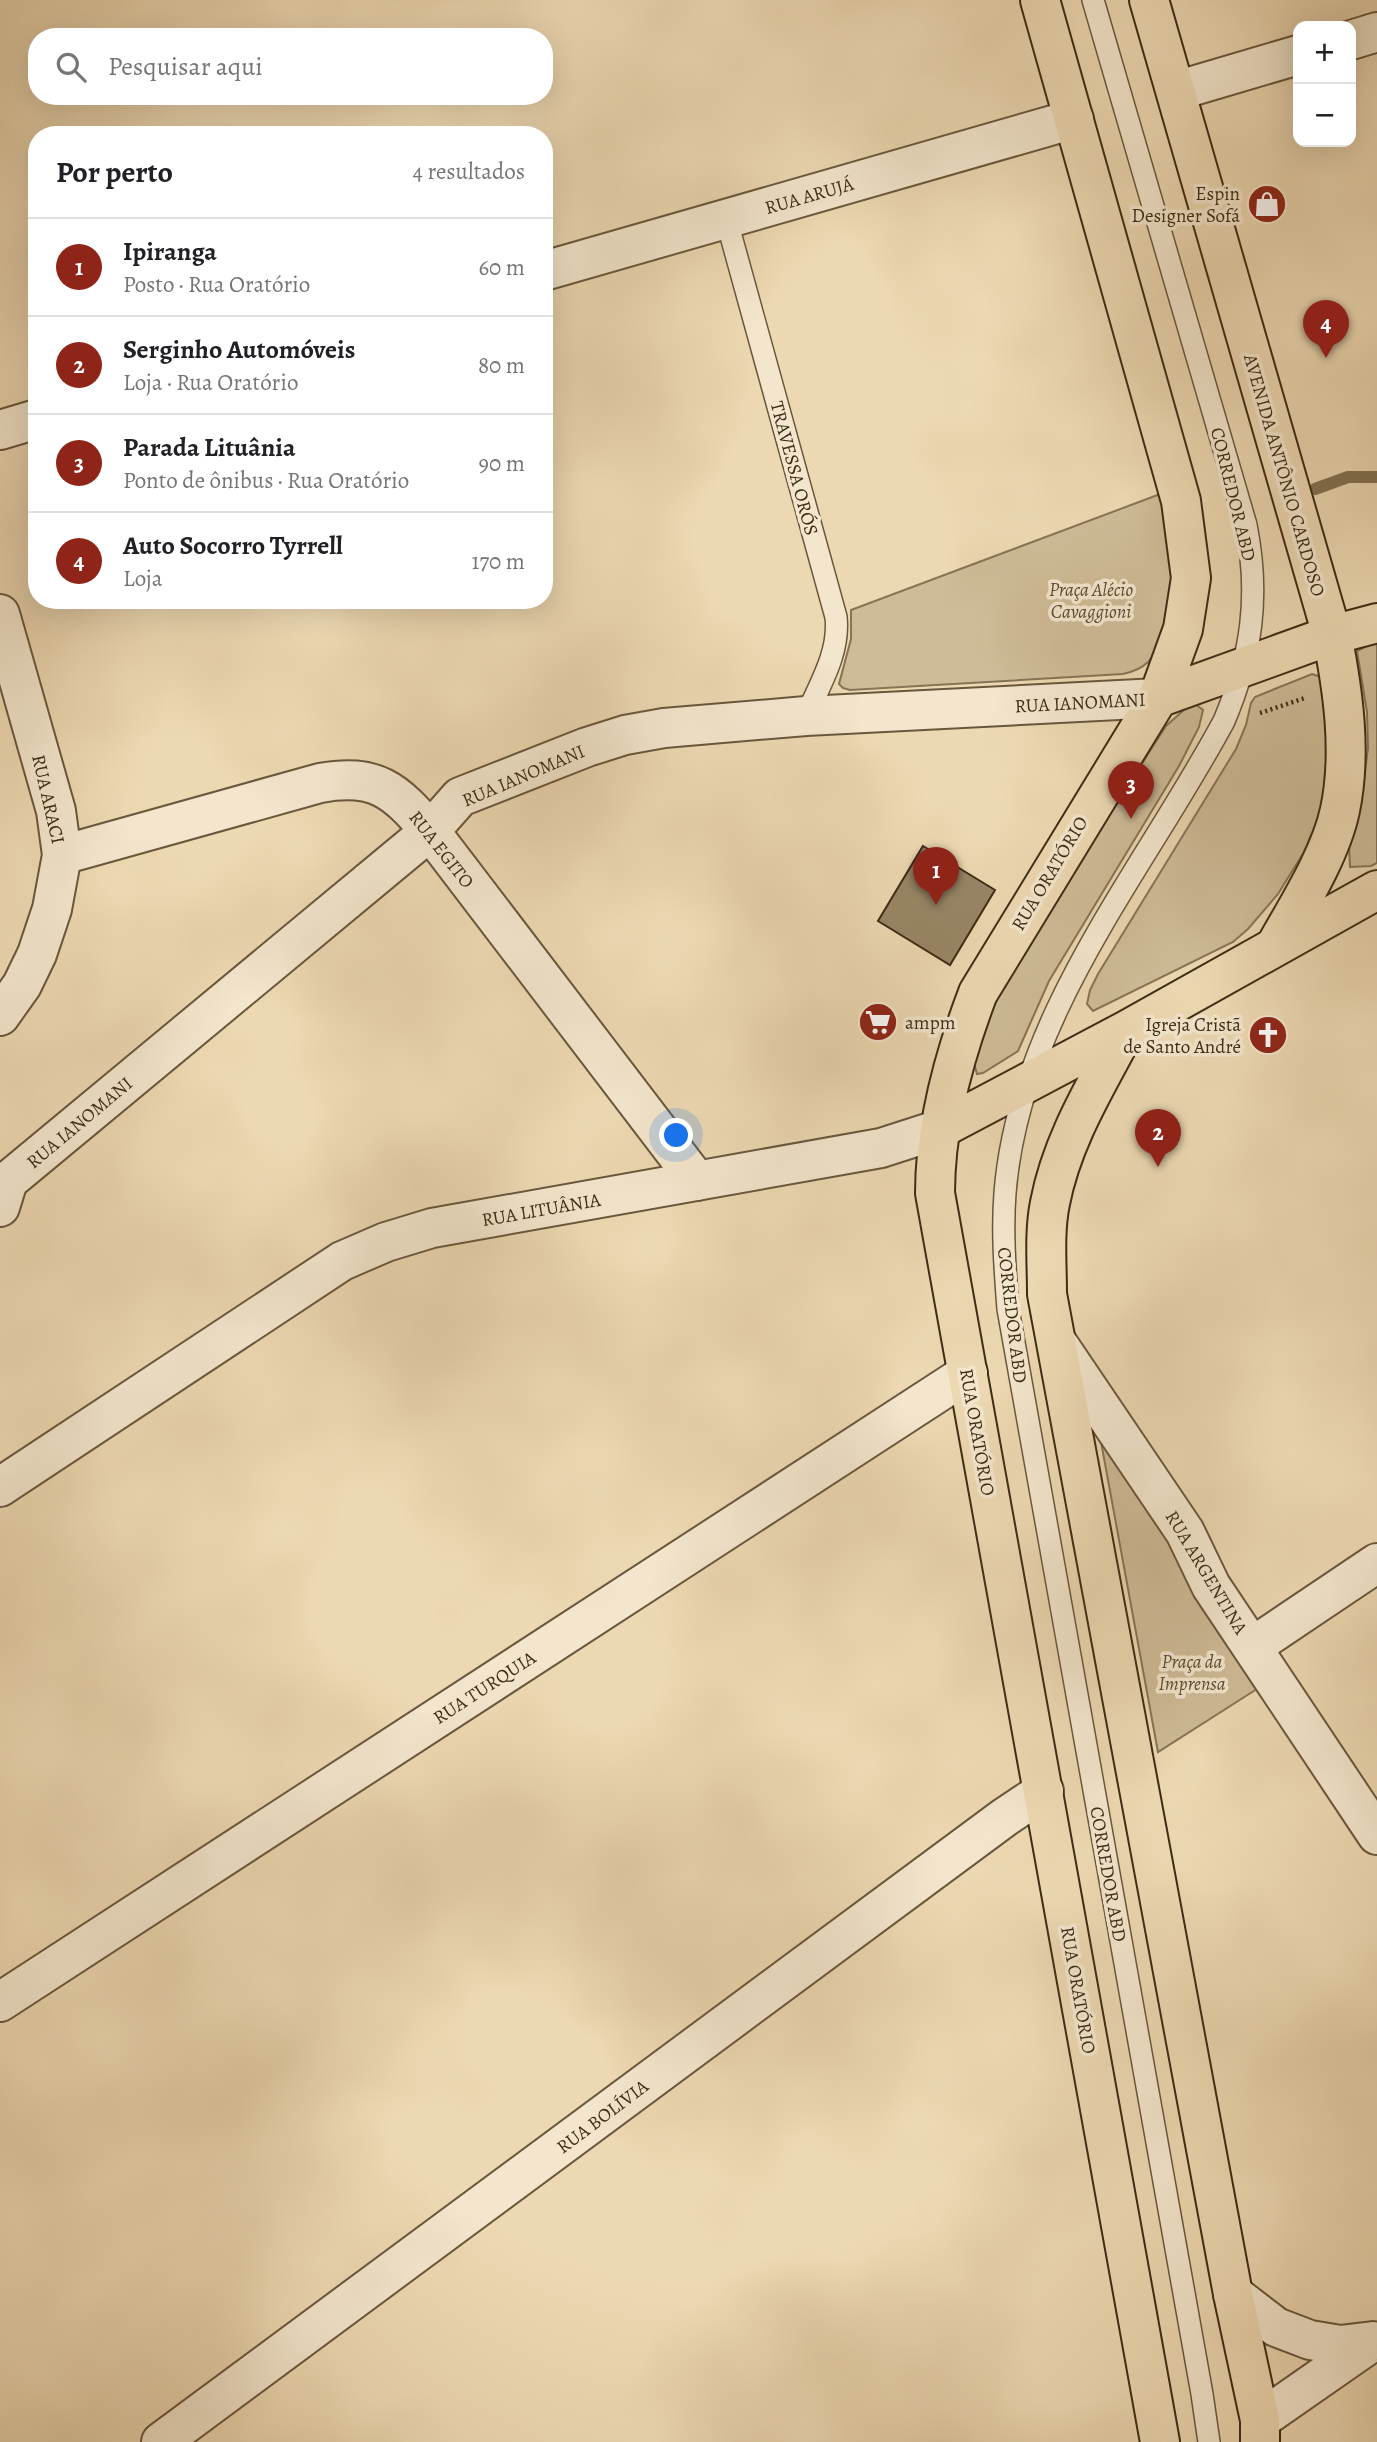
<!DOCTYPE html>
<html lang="pt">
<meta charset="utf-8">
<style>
body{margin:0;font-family:Alegreya,serif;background:#f2f2f2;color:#202124}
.controls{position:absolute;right:21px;top:21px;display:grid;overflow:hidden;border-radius:14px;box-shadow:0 7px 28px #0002}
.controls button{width:63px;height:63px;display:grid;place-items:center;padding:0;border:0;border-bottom:2px solid #e0e0e0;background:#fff;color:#202124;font:35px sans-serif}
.you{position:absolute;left:677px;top:1136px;width:24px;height:24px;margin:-18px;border:5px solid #fff;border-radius:50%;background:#1a73e8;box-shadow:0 0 0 10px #1a73e833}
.badge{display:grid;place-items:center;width:46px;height:46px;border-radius:50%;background:#8f2418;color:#fff;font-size:23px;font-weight:700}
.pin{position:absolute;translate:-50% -58px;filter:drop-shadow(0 2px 4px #0008)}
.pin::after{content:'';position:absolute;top:37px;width:24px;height:21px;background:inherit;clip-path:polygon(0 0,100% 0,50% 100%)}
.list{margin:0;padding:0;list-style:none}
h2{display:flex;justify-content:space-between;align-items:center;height:91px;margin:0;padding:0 28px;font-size:30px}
h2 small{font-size:23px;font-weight:400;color:#757577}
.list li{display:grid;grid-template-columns:46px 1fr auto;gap:21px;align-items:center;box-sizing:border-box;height:98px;padding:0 28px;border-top:2px solid #e0e0e0}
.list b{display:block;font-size:26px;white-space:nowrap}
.list p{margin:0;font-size:23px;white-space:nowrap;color:#757577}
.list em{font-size:23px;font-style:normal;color:#757577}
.icon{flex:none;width:38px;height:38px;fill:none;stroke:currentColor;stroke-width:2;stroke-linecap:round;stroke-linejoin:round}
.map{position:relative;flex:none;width:1377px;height:2442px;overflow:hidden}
.search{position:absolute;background:#fff;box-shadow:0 7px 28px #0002;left:28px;top:28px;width:525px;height:77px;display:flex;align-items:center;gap:18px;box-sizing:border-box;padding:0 24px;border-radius:28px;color:#757577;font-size:26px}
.panel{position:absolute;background:#fff;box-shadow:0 7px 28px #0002;left:28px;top:126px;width:525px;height:483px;border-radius:28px}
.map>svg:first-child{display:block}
.green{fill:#cebb97;stroke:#867456;stroke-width:2}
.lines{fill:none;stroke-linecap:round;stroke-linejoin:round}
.stream{stroke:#827052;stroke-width:12}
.building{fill:#988566;stroke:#3d2c14;stroke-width:2}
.service-casing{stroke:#69573c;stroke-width:24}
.minor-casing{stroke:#69573c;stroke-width:42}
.tertiary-casing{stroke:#69573c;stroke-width:42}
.primary-casing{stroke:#3d2c14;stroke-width:42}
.path{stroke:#3d2c14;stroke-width:4.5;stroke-dasharray:2 3.5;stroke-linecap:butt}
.service{stroke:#f3e6cd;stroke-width:21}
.minor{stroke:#f3e6cd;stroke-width:38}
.tertiary{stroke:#f3e6cd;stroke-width:38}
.primary{stroke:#ecd8b2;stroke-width:38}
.labels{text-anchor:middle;stroke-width:7;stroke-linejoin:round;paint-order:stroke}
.poi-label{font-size:19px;fill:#3d2c14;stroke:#f3e6cd;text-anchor:end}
.street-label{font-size:19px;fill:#3d2c14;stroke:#f3e6cd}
.park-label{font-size:19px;font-style:italic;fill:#5a492e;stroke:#f3e6cd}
</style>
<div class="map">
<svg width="1377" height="2442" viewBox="0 0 1377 2442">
<rect width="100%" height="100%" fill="#ecd8b2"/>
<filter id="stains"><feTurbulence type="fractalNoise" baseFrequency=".00286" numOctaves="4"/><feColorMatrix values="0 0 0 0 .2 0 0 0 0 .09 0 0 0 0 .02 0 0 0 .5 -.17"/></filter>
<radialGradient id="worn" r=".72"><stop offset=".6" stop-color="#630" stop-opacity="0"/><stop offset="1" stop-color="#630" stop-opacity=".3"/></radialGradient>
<path class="green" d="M1163,493C1166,520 1171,547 1173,574C1174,596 1163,646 1148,662C1141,669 1132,672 1123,674L850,690L843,688L839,684L851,639V610Z
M1377,641V863L1371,866L1350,867L1349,845L1363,787L1368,748L1367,712L1357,651Z
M1312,674L1321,677L1331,721L1324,805L1304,852L1278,894L1248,929L1233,942L1093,1011L1087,1004L1090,990L1098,974L1236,749L1246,725L1251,703L1255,697Z
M1195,704L1203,710L1199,727L1179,766L1049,981L1018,1051L983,1073L977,1074L974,1063L995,997L1017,958L1166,726L1185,709Z
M1099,1431L1260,1687L1158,1752Z"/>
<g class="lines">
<path class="stream" d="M1315,489L1348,477H1377"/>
</g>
<path class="building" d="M923,846L995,890L950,965L878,921Z"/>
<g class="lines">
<g class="service-casing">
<path id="service" d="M1093,0L1246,525C1260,595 1252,655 1224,721C1143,872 1019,1015 1005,1193C1002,1232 1005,1270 1008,1309L1202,2394L1209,2442
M726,218L836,617C840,652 820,684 806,716"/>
</g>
<g class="minor-casing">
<path id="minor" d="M1351,40L1377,32
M1176,91L1298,55
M544,271L1074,119
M0,430L37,419
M0,614L56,811L62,855L52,909L37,954L22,985L0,1016
M62,855L320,783C376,773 395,790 430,831L697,1181
M0,1207L8,1181L430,831L460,797L587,747L625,735L664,728L806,716L1158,698
M1058,1344L1185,1532L1211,1586L1377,1835
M1252,1647L1377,1563
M0,2002L968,1373
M161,2442L1005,1817L1044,1791"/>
</g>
<g class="tertiary-casing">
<path id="tertiary" d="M0,1487L342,1261L386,1242L432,1228L881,1148L940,1129
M1233,2294L1276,2327L1310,2340L1340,2345L1373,2341
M1260,2420L1372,2342"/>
</g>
<g class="primary-casing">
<path id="primary" d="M1040,0L1181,501L1191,578L1183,629L1158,698L978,993C954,1056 935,1125 935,1193L1160,2442
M1149,0L1332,635C1343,691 1352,753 1340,810C1331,854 1298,906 1276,945
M1158,698L1332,635L1377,623
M1125,1031C1096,1086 1062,1140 1050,1203C1044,1232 1047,1264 1047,1294L1233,2294L1260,2420V2442
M940,1129L1125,1031L1377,890"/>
</g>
<path class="path" d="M1260,713L1305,698"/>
<use href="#service" class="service"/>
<use href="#minor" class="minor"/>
<use href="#tertiary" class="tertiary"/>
<use href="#primary" class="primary"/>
</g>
<defs>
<g id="shop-disc" transform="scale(2.0125)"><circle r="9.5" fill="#8f2418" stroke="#f3e6cd"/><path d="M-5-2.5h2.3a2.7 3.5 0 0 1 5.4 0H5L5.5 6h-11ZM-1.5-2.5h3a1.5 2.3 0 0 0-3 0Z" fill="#fff"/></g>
<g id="supermarket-disc" transform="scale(2.0125)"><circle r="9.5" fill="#8f2418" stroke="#f3e6cd"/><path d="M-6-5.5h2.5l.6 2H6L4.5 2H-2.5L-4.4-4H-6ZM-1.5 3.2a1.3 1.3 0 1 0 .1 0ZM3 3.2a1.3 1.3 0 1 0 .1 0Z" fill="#fff"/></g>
<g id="church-disc" transform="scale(2.0125)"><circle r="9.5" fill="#8f2418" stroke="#f3e6cd"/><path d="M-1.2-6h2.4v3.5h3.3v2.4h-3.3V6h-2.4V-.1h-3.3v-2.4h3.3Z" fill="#fff"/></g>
</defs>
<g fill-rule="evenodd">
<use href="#shop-disc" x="1267" y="204"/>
<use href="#supermarket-disc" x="878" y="1022"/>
<use href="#church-disc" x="1268" y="1035"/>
</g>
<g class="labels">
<g class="poi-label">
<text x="1240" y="200">Espin<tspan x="1240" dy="22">Designer Sofá</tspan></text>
<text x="905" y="1029" text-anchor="start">ampm</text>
<text x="1241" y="1031">Igreja Cristã<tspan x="1241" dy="22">de Santo André</tspan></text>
</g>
<g class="street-label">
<text transform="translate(809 195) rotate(-16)" y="7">RUA ARUJÁ</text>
<text transform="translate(795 468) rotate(75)" y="7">TRAVESSA ORÓS</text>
<text transform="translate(1285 475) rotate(74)" y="7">AVENIDA ANTÔNIO CARDOSO</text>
<text transform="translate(1234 494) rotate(76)" y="7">CORREDOR ABD</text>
<text transform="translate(1080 702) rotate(-3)" y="7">RUA IANOMANI</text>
<text transform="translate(523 775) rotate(-23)" y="7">RUA IANOMANI</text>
<text transform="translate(49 799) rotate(77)" y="7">RUA ARACI</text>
<text transform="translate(442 849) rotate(52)" y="7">RUA EGITO</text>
<text transform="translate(1049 873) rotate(-59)" y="7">RUA ORATÓRIO</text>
<text transform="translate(79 1122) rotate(-40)" y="7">RUA IANOMANI</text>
<text transform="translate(541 1209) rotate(-10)" y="7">RUA LITUÂNIA</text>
<text transform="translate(1013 1315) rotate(83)" y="7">CORREDOR ABD</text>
<text transform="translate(978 1432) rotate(80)" y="7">RUA ORATÓRIO</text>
<text transform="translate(1207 1572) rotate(59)" y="7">RUA ARGENTINA</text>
<text transform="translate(484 1687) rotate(-33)" y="7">RUA TURQUIA</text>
<text transform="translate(1109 1874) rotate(80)" y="7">CORREDOR ABD</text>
<text transform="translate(1079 1990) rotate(80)" y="7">RUA ORATÓRIO</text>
<text transform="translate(602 2116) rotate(-37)" y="7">RUA BOLÍVIA</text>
</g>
<g class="park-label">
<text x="1091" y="596">Praça Alécio<tspan x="1091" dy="22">Cavaggioni</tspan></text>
<text x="1192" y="1668">Praça da<tspan x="1192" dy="22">Imprensa</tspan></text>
</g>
</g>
<rect width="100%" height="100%" filter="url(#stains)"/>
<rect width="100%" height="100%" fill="url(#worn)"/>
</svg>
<div class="controls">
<button>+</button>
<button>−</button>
</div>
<div class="you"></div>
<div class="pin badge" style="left:936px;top:905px">1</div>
<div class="pin badge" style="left:1158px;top:1167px">2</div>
<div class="pin badge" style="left:1131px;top:819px">3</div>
<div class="pin badge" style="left:1326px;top:358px">4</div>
<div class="search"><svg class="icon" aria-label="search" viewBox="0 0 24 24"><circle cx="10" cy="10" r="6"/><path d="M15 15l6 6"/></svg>Pesquisar aqui</div>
<section class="panel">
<h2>Por perto<small>4 resultados</small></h2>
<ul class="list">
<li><span class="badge">1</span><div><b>Ipiranga</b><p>Posto · Rua Oratório</p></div><em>60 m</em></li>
<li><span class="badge">2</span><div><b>Serginho Automóveis</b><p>Loja · Rua Oratório</p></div><em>80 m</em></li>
<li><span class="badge">3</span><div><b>Parada Lituânia</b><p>Ponto de ônibus · Rua Oratório</p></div><em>90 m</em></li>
<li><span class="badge">4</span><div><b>Auto Socorro Tyrrell</b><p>Loja</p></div><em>170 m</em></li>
</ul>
</section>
</div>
